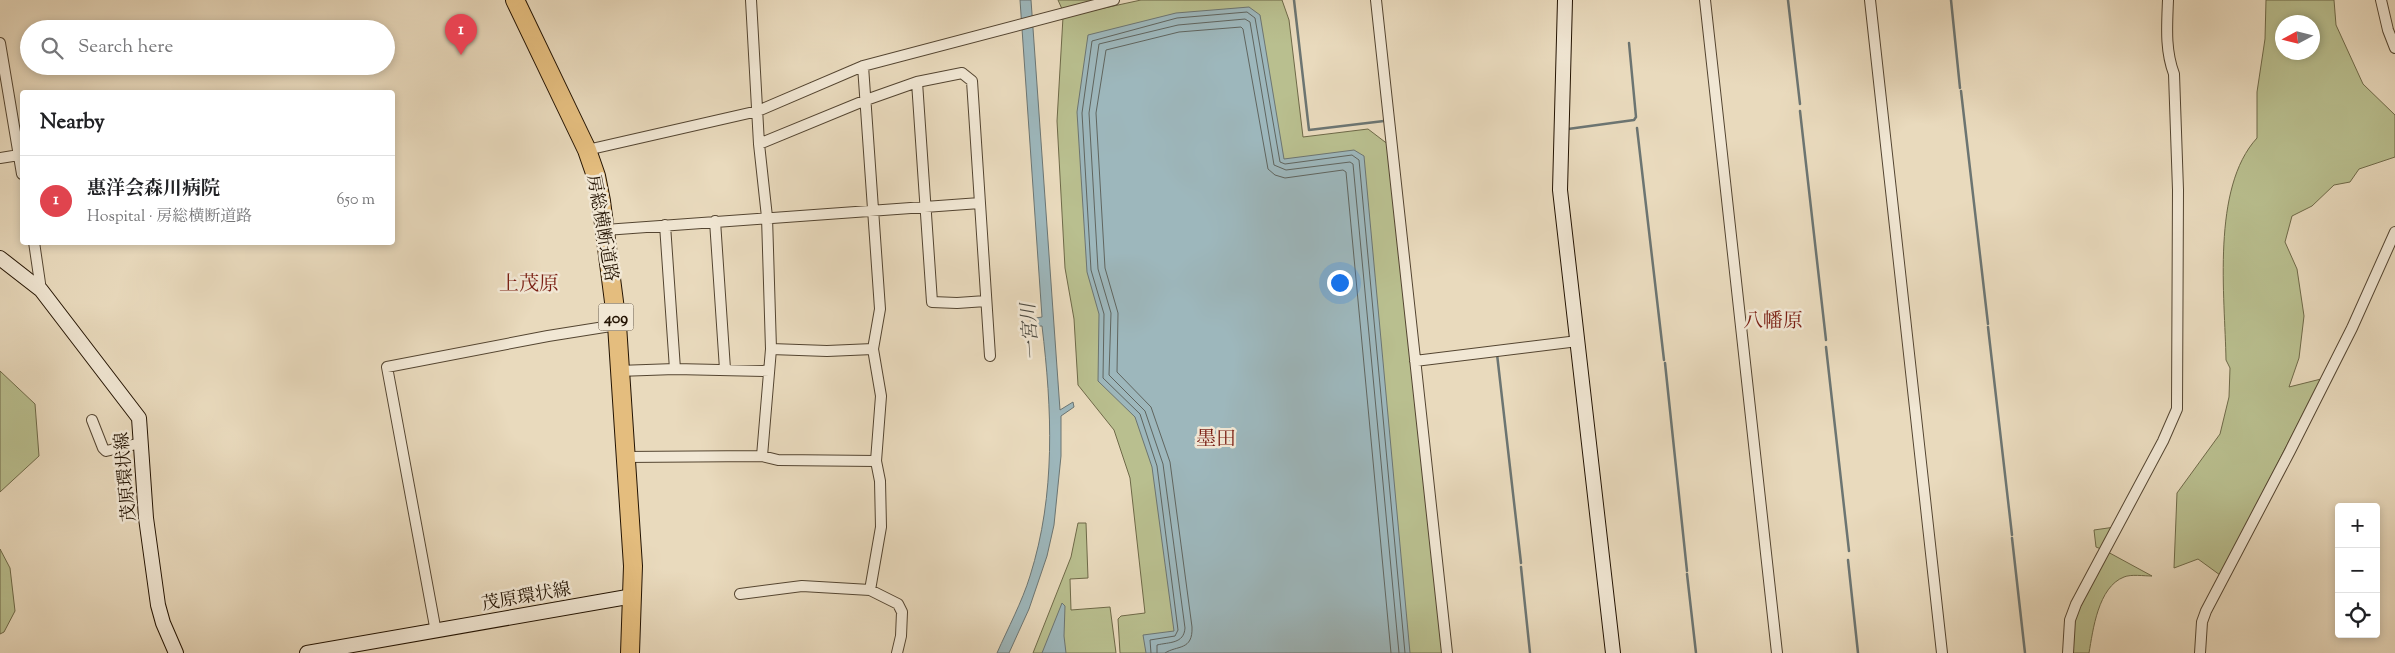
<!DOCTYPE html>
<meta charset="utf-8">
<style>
body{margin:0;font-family:"Sorts Mill Goudy","Noto Serif JP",serif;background:#f6f6f6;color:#202124}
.controls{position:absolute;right:15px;bottom:15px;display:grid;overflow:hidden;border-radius:5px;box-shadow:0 2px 8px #0003}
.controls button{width:45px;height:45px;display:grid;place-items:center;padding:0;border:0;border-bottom:1px solid #e0e0e0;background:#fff;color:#202124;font:25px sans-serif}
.compass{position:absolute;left:2275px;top:15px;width:45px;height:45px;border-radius:50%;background:#fff;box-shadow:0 2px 8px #0003;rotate:263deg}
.you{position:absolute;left:1339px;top:282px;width:18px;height:18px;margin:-12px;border:4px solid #fff;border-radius:50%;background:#1a73e8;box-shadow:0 0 0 8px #1a73e833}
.badge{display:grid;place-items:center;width:32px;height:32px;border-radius:50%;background:#7c3aed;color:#fff;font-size:16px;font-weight:700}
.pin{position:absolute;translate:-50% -41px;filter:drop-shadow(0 1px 2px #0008)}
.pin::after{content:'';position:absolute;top:26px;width:18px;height:15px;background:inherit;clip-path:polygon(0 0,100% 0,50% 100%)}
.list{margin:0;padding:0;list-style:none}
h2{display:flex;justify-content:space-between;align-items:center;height:65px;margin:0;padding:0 20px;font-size:21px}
h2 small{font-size:16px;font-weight:400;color:#757577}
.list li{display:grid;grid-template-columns:32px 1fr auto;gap:15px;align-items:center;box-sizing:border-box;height:90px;padding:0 20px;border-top:1px solid #e0e0e0}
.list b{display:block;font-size:19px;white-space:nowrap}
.list p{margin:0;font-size:16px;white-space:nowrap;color:#757577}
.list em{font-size:16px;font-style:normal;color:#757577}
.icon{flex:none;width:28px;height:28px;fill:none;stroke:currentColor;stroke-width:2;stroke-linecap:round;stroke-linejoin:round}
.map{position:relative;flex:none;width:2395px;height:653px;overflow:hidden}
.search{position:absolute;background:#fff;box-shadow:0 2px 8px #0003;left:20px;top:20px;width:375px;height:55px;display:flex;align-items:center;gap:12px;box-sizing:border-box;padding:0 18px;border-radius:28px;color:#757577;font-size:19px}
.panel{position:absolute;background:#fff;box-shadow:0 2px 8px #0003;left:20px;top:90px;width:375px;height:155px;border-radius:5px}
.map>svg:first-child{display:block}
.green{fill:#b9bf8f;stroke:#6e6948;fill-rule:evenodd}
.water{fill:#9db7bc;stroke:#6c7572}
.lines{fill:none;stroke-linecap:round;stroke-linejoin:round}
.shore{stroke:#60655f;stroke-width:1}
.stream{stroke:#6c7572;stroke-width:2.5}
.street-casing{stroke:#544531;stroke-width:12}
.secondary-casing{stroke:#231302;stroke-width:16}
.highway-casing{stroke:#231302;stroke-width:20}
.street{stroke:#f1e7d4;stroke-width:10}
.secondary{stroke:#f1e7d4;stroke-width:14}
.highway{stroke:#e4bd7e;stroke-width:18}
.labels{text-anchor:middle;stroke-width:5;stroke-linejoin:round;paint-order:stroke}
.shield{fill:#f1e7d4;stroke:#615341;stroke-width:1}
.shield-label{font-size:16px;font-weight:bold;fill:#231302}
.street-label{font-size:18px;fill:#231302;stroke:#f1e7d4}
.water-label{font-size:19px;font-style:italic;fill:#4e4c43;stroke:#f1e7d4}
.quarter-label{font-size:20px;fill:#7a1f14;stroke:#f1e7d4}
</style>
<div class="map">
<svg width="2395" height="653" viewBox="0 0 2395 653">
<rect width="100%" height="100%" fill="#e9dabd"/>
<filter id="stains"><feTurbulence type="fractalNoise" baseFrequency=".004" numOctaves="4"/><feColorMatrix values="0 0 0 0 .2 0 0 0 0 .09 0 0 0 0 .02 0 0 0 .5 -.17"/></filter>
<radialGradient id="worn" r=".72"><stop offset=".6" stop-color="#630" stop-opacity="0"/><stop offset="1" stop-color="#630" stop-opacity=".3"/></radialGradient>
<path class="green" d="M1058,0H1099L1062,9Z
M1141,0H1282L1289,20L1303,137L1368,129L1389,145L1444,653H1120L1118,619L1121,616L1145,613L1130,478L1114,430L1078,385L1074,319L1065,268L1057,121L1063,17Z
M2266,0H2334L2336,25L2363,84L2395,115V157L2359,169L2350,182L2334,185L2312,206L2292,216L2285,242L2297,269L2304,316L2299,358L2289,387L2321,379L2220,575L2198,559L2174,568L2177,493L2220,434L2229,397L2230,368L2226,360C2225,297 2211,188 2257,138V92L2265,39ZM2282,22H2312V52H2282Z
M0,371L35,404L39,456L0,492Z
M1078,523H1086L1088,578L1070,579L1071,610L1110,607L1116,653H1033L1071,557Z
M2115,527L2101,549L2096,547L2094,530Z
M0,549L10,568L15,611L4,632L0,634Z
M2106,551L2152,576C2144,576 2131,574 2124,577C2098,587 2093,630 2089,653H2071L2074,620Z"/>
<path class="water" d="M1020,0H1031L1060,410L1073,402L1074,407L1061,416V456L1054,525L1047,556L1029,609L1009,653H997C1008,628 1022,602 1030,576C1056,494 1052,409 1042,326H1031L1030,319L1042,317Z
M1249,7L1260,15L1284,159L1354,150L1364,156L1410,653H1146L1143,635L1174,631L1152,467L1135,417L1098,381L1099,314L1087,272L1077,112L1088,35L1176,13Z
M1062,603L1065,606L1064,636L1066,653H1042Z"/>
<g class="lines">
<path class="shore" d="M1151,653L1150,640L1175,636L1178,630L1157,466L1140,414L1103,378L1104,314L1091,270L1082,113L1092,41L1177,18L1247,12L1255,18L1280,162L1285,164L1352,155L1359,160L1405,653
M1157,653V645C1169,642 1184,644 1185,628L1163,464L1145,411L1109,375L1111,313L1098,269L1089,113L1099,44L1178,25L1245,19L1250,22L1274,165L1286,170L1350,162L1353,164L1399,653
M1165,653C1177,645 1193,651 1192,627L1170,462L1151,407L1117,372L1118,313L1105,268L1096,113L1106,50L1179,32L1241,27L1243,29L1268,169L1275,175L1285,178L1343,170L1346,172L1391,653"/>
<path class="stream" d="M1294,0L1309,130L1384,121V120
M1788,0L1800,104
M1951,0L1960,88
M1961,91L1988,324
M1800,111L1826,340
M1637,128L1664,360
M1568,129L1634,120L1636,117L1629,43
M1988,327L2012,535
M1826,347L1849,551
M1497,354L1521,563
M1665,363L1687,571
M2012,538L2025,653
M1848,560L1858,653
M1521,567L1530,653
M1687,574L1696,653"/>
<g class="street-casing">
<path id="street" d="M751,0L759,144L767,217L771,349L762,456
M1376,0L1447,653
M1705,0L1777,653
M1870,0L1942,653
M2381,0L2388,30L2395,48
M0,43L22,174
M863,66L880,309L873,349L881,396L876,461L880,481L881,527L870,590
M917,82L932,302L957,303L986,301
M759,144L866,100L917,82L962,73L972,81L990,356
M587,150L758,111L863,66L1114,0
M0,158L19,155
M715,221L725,369
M665,225L675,369
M605,230L980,203
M34,242L41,290
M771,349L827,351L873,349
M1415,361L1578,341
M618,371L675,369L769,371
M92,420L103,448L106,451L141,443
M624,457L762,456L778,460L876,461
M740,594L802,586L870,590L898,604L902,612L901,636L897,653
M436,632L387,367L548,336L617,325
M2068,653L2070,620L2076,604L2163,441L2177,409L2178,190L2174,74C2165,50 2167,26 2168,0
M2200,653L2202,622L2206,611L2290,451L2352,328L2395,232"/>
</g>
<g class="secondary-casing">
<path id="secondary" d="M1565,0L1560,190L1613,653
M0,258L41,290L139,418L146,518L158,605L163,623L176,653
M307,653L633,596"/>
</g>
<g class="highway-casing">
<path id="highway" d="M515,0L587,150L596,176L601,201L617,325L633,566L630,653"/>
</g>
<use href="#street" class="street"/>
<use href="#secondary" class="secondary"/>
<use href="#highway" class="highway"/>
</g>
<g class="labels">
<rect class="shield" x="598.5" y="303.5" width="35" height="27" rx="4"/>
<g class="shield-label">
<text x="616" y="323">409</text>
</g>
<g class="street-label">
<text transform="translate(603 228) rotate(80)" y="6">房総横断道路</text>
<text transform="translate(125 477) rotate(-95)" y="6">茂原環状線</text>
<text transform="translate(526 596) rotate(-10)" y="6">茂原環状線</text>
</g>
<g class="water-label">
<text transform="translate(1029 332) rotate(-94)" y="7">一宮川</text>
</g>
<g class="quarter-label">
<text x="529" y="290">上茂原</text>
<text x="1773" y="327">八幡原</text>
<text x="1216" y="445">墨田</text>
</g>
</g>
<rect width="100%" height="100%" filter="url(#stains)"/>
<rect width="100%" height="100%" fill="url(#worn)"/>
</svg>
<div class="controls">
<button>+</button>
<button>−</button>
<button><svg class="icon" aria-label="locate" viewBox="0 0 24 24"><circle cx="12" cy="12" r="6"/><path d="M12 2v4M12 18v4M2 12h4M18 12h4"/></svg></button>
</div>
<svg class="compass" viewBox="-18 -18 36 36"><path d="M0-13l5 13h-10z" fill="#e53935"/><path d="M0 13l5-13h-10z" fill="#757577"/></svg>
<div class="you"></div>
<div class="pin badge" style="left:461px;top:55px;background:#e0444e">1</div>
<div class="search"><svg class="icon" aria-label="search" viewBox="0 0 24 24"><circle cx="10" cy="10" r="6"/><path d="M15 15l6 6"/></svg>Search here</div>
<section class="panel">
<h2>Nearby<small></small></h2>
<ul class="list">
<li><span class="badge" style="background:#e0444e">1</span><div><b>惠洋会森川病院</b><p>Hospital · 房総横断道路</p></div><em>650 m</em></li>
</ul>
</section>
</div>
